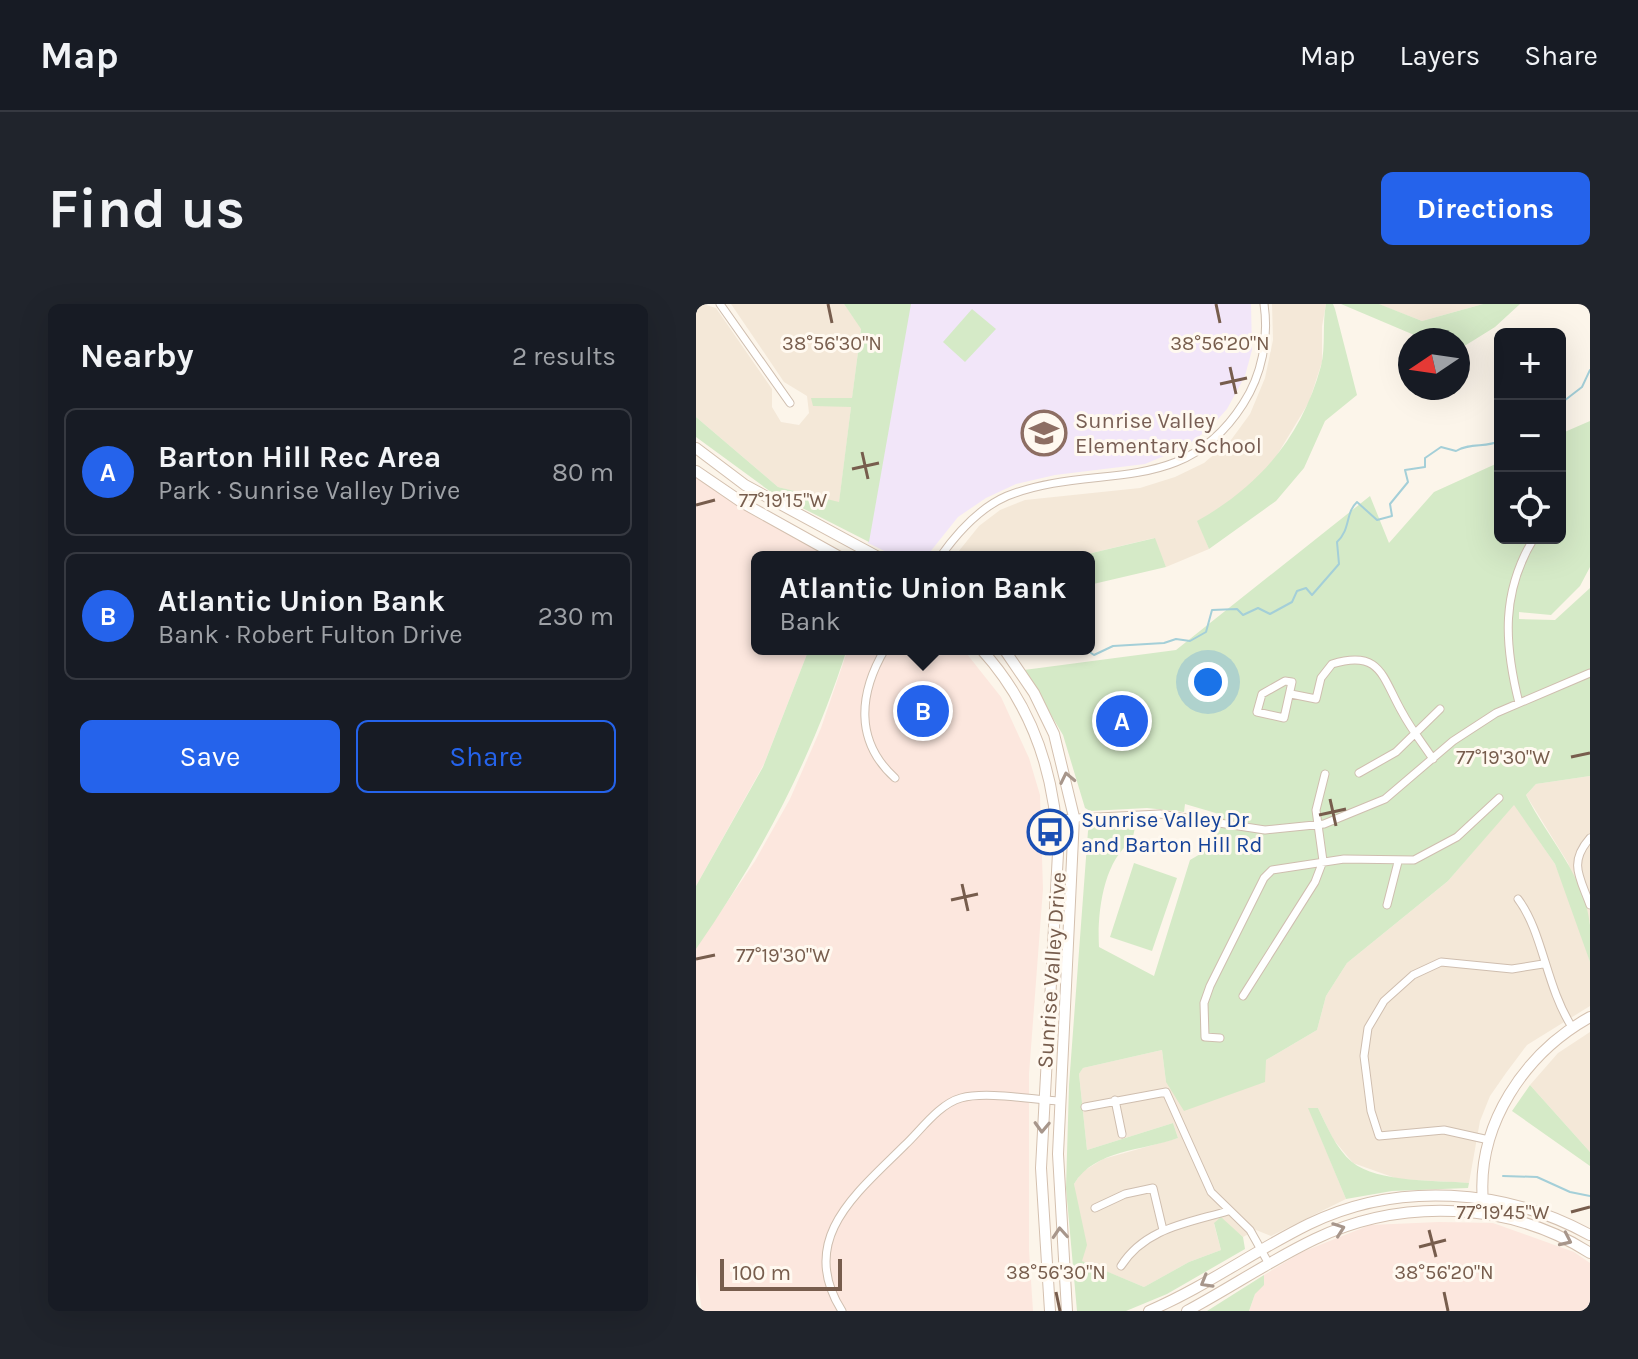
<!DOCTYPE html>
<meta charset="utf-8">
<style>
body{margin:0;font-family:Karla,sans-serif;background:#20242c;color:#f1f3f6}
.controls{position:absolute;right:24px;top:24px;display:grid;overflow:hidden;border-radius:12px;box-shadow:0 8px 32px #0002}
.controls button{width:72px;height:72px;display:grid;place-items:center;padding:0;border:0;border-bottom:2px solid #363941;background:#171b24;color:#f1f3f6;font:40px sans-serif}
.compass{position:absolute;left:702px;top:24px;width:72px;height:72px;border-radius:50%;background:#171b24;box-shadow:0 8px 32px #0002;rotate:257deg}
.scale{position:absolute;left:24px;bottom:20px;width:122px;box-sizing:border-box;padding-left:8px;border:4px solid #775d4d;border-top:0;font-size:22px;line-height:28px;white-space:nowrap;color:#775d4d;-webkit-text-stroke:6px #fff9f0;paint-order:stroke}
.you{position:absolute;left:512px;top:378px;width:28px;height:28px;margin:-20px;border:6px solid #fff;border-radius:50%;background:#1a73e8;box-shadow:0 0 0 12px #1a73e833}
.badge{display:grid;place-items:center;width:52px;height:52px;border-radius:50%;background:#2563eb;color:#fff;font-size:26px;font-weight:700}
.pin{position:absolute;translate:-50% -50%;border:4px solid #fff;box-shadow:0 2px 8px #0006}
.popup{position:absolute;left:55px;top:247px;width:344px;height:104px;box-sizing:border-box;display:grid;place-content:center;border-radius:12px;background:#171b24;filter:drop-shadow(0 2px 6px #0005);font-size:26px;white-space:nowrap;color:#9ea1a6}
.popup b{font-size:30px;color:#f1f3f6}
.popup::after{content:'';position:absolute;left:50%;top:100%;margin-left:-16px;border:16px solid transparent;border-top-color:#171b24}
.list{margin:0;padding:0;list-style:none}
h2{display:flex;justify-content:space-between;align-items:center;height:104px;margin:0;padding:0 32px;font-size:34px}
h2 small{font-size:26px;font-weight:400;color:#9ea1a6}
.list li{display:grid;grid-template-columns:52px 1fr auto;gap:24px;align-items:center;box-sizing:border-box;height:128px;margin:0 16px 16px;padding:0 16px;border:2px solid #363941;border-radius:12px}
.list b{display:block;font-size:30px;white-space:nowrap}
.list p{margin:0;font-size:26px;white-space:nowrap;color:#9ea1a6}
.list em{font-size:26px;font-style:normal;color:#9ea1a6}
.actions{display:flex;gap:16px;padding:24px 32px}
.actions a{flex:1;padding:18px 0;border:2px solid #2563eb;border-radius:12px;text-align:center;font-size:28px;color:#2563eb}
.actions .main{background:#2563eb;color:#fff}
.icon{flex:none;width:44px;height:44px;fill:none;stroke:currentColor;stroke-width:2;stroke-linecap:round;stroke-linejoin:round}
.map{position:relative;flex:none;width:894px;height:1007px;overflow:hidden;border-radius:12px}
header{display:flex;align-items:center;gap:48px;box-sizing:border-box;height:112px;padding:0 40px;background:#171b24;border-bottom:2px solid #363941}
header strong{font-size:38px}
nav{display:flex;gap:44px;margin-inline-start:auto;font-size:28px}
.intro{display:flex;align-items:center;justify-content:space-between;box-sizing:border-box;height:192px;padding:0 48px}
h1{margin:0;font-size:56px}
.button{padding:20px 36px;border-radius:12px;background:#2563eb;color:#fff;font-size:28px;font-weight:700}
main{display:flex;gap:48px;padding:0 48px}
aside{flex:1;background:#171b24;border-radius:12px;box-shadow:0 8px 32px #0002}
.map>svg:first-child{display:block}
.residential{fill:#f4e8d8}
.commercial{fill:#fce7de}
.education{fill:#f2e6f9}
.green{fill:#d5eac7}
.lines{fill:none;stroke-linecap:round;stroke-linejoin:round}
.stream{stroke:#a4cfd8;stroke-width:2}
.street-casing{stroke:#cfbeaf;stroke-width:9}
.secondary-casing{stroke:#d4c0af;stroke-width:12}
.street{stroke:#fff;stroke-width:7}
.secondary{stroke:#fff;stroke-width:10}
.oneway{stroke:#a7968b}
.ticks{fill:none;stroke:#775d4d;stroke-width:3}
.labels{text-anchor:middle;stroke-width:6;stroke-linejoin:round;paint-order:stroke}
.education-label{font-size:22px;fill:#785e54;stroke:#fff9f0;text-anchor:start}
.transit-label{font-size:22px;fill:#164399;stroke:#fff9f0;text-anchor:start}
.street-label{font-size:22px;fill:#775d4d;stroke:#fff9f0}
.ticks-label{font-size:20px;text-anchor:middle;fill:#775d4d;stroke:#fff9f0;stroke-width:6;stroke-linejoin:round;paint-order:stroke}
</style>
<header>
<strong>Map</strong>
<nav><a>Map</a><a>Layers</a><a>Share</a></nav>
</header>
<div class="intro"><h1>Find us</h1><a class="button">Directions</a></div>
<main>
<aside>
<h2>Nearby<small>2 results</small></h2>
<ul class="list">
<li><span class="badge">A</span><div><b>Barton Hill Rec Area</b><p>Park · Sunrise Valley Drive</p></div><em>80 m</em></li>
<li><span class="badge">B</span><div><b>Atlantic Union Bank</b><p>Bank · Robert Fulton Drive</p></div><em>230 m</em></li>
</ul>
<div class="actions"><a class="main">Save</a><a>Share</a></div>
</aside>
<div class="map">
<svg width="894" height="1007" viewBox="0 0 894 1007">
<rect width="100%" height="100%" fill="#fcf5ea"/>
<path class="residential" d="M7,0L20,4L76,85V103L85,118L103,121L113,109L111,92L88,78L35,0H148L165,24L143,199L82,183L0,113V5Z
M576,0H630L626,22V58L613,98L572,166L534,199L502,217L513,245L470,263L458,234L379,253H258L283,222L304,206L329,196L444,184L479,173L508,159L535,136L554,110L569,74L577,36Z
M682,0H787L726,17Z
M894,472V619L872,559L830,491L840,480Z
M818,500L859,560L877,605L894,658V702L831,741L810,769L794,792L784,817L773,879L702,875L657,859L637,835L622,804L613,805L650,895L575,932L560,926L547,933L525,914L518,920L525,946L493,958L448,983L385,957L378,880L386,868L407,855L482,834L477,819L391,846L383,770L387,764L466,746L470,778L570,756L621,726L630,692L651,659L752,577Z
M894,728V848L834,781L862,749Z"/>
<path class="commercial" d="M0,166L138,253H61V345H113L68,460L0,582Z
M152,345H267L305,393L333,454L344,491L347,585L333,770V946L337,1007H6L0,967V644L59,557L94,495L125,424Z
M743,918L797,919L878,948L894,959V1007H553L559,990L567,980L568,971L606,948L674,921Z"/>
<path class="education" d="M214,0H555L556,46L549,72L531,105L513,125L487,144L449,160L359,171L320,180L290,194L262,213L230,253H201L172,239Z"/>
<path class="green" d="M148,0H215L173,238L75,188L0,133V113L82,183L143,198L155,103L117,102L115,94H156L165,25Z
M630,0H637L639,5L661,91L629,117L608,164L580,197L513,245L501,217C564,182 606,132 625,62C630,42 626,20 630,0Z
M645,0H683L726,17L787,0H824L799,23L762,46V36H730Z
M276,5L300,25L269,58L247,38Z
M894,117V263L884,282L855,311L823,308V315L859,316L894,284V472L840,480L830,491C851,533 889,572 894,621C894,633 894,646 894,658L859,560L818,501L752,577L651,659L630,692L621,726L570,756L569,778L488,807L470,778L466,746L387,764L383,770L391,846L477,819L482,834C447,847 399,845 378,880L391,941L386,957L448,983L493,958L525,946L518,919L525,913L547,933L549,945L471,990L430,1007H381L370,884L373,781L392,527L398,517L440,519L436,537C407,557 401,610 403,643L458,672L494,556L511,546L523,510L489,500L488,508L451,504L394,507L389,504L367,431L328,366L480,346L674,192L693,239L738,188L804,158V234H864V130Z
M459,234L470,263L393,281V253H379Z
M113,345H151C116,454 65,551 0,645V582L67,463Z
M438,559L481,574L456,647L414,633Z
M834,781L894,848V862L816,807Z
M612,804H622C631,822 640,845 656,858C682,879 740,876 773,879L772,884L696,887L650,895Z
M568,971V981L559,990L553,1007H511Z"/>
<g class="lines">
<path class="stream" d="M864,100L886,83L894,66
M389,345L398,351L417,342L468,339L480,335L494,337L510,328L516,306L541,305L547,311L562,304L574,310L596,298L601,287L610,284L616,291L643,260L641,238C655,225 649,209 661,198L681,216L696,212L694,200L712,178L709,166L729,163V154L745,143L760,147C775,138 789,144 804,137
M807,872L841,873L874,888L894,892"/>
<g class="street-casing">
<path id="street" d="M24,0L94,99
M244,253C261,229 283,204 311,192C399,157 486,196 547,100C566,71 573,34 568,0
M189,345C163,389 158,437 199,474
M589,377L596,378L588,414L561,408L566,390Z
M595,390L620,395L625,374L636,360C685,345 686,373 706,408C715,425 727,440 737,455
M823,399C808,339 805,288 838,234
M663,469L700,448L744,405
M361,515L464,510L569,526L628,520L689,495L757,437L800,409L894,369
M894,534C872,559 884,573 894,601
M822,595C847,628 850,683 876,723
M691,601L702,558
M547,692L619,578L627,557L620,506L629,470
M524,734L509,733L508,699L514,682L568,574L576,566L648,555L718,556L761,533L803,494
M419,796L426,830
M389,803L470,788L515,888L554,926L573,960
M793,836L748,826L683,832L675,807L668,752L672,724L688,697L717,671L745,658L816,665L847,660
M399,904L429,890L457,884L467,926
M425,962C449,924 492,919 532,907
M146,1007C100,935 162,888 209,841C225,826 243,800 265,794C291,787 337,796 364,797"/>
</g>
<g class="secondary-casing">
<path id="secondary" d="M0,144L49,181L182,253
M0,167L47,199L144,253
M285,345C338,403 360,472 362,549L345,864L354,1007
M308,345L338,389L358,430L378,513L362,850L371,1007
M787,898C780,821 829,749 894,713
M453,1007C509,983 558,947 613,920C701,877 809,884 894,931
M491,1007C534,984 575,956 619,935C705,894 813,897 894,949"/>
</g>
<use href="#street" class="street"/>
<use href="#secondary" class="secondary"/>
</g>
<defs><path id="oneway-chevron" d="M-2-3.5L2.5 0L-2 3.5" fill="none" stroke-width="1.6" stroke-linecap="round" stroke-linejoin="round" transform="scale(2)"/></defs>
<g class="oneway">
<use href="#oneway-chevron" transform="translate(371 474) rotate(-102)"/>
<use href="#oneway-chevron" transform="translate(346 823) rotate(92)"/>
<use href="#oneway-chevron" transform="translate(643 925) rotate(-20)"/>
<use href="#oneway-chevron" transform="translate(364 929) rotate(-94)"/>
<use href="#oneway-chevron" transform="translate(870 936) rotate(25)"/>
<use href="#oneway-chevron" transform="translate(510 978) rotate(150)"/>
</g>
<path class="ticks" d="M132,0L136,19M520,0L524,19M534,63L540,90M524,80L551,74M166,148L172,175M156,165L183,159M0,201L19,196M875,453L894,449M634,495L640,522M623,511L650,505M266,580L272,607M255,596L282,590M0,655L19,651M875,908L894,903M733,926L740,953M723,943L750,936M360,988L364,1007M748,988L752,1007"/>
<defs>
<g id="school-ring" transform="scale(2.3)"><circle r="9.5" fill="#fff9f0" stroke="#8d6e63" stroke-width="1.5"/><path d="M0-5L7-2L0 1L-7-2ZM-4 1L0 2.5L4 1V4Q0 6-4 4Z" fill="#8d6e63"/></g>
<g id="bus-ring" transform="scale(2.3)"><circle r="9.5" fill="#fff9f0" stroke="#1a4fb4" stroke-width="1.5"/><path d="M-5-6H5V4H4V6H2V4H-2V6H-4V4H-5ZM-3.5-4V0h7V-4ZM-3.5 1.2v1.5H-2V1.2ZM2 1.2v1.5H3.5V1.2Z" fill="#1a4fb4"/></g>
</defs>
<g fill-rule="evenodd">
<use href="#school-ring" x="348" y="129"/>
<use href="#bus-ring" x="354" y="528"/>
</g>
<g class="labels">
<g class="education-label">
<text x="379" y="124">Sunrise Valley<tspan x="379" dy="25">Elementary School</tspan></text>
</g>
<g class="transit-label">
<text x="385" y="523">Sunrise Valley Dr<tspan x="385" dy="25">and Barton Hill Rd</tspan></text>
</g>
<g class="street-label">
<text transform="translate(355 666) rotate(-86)" y="8">Sunrise Valley Drive</text>
</g>
</g>
<g class="ticks-label">
<text x="136" y="46">38°56'30"N</text>
<text x="524" y="46">38°56'20"N</text>
<text x="87" y="203">77°19'15"W</text>
<text x="807" y="460">77°19'30"W</text>
<text x="87" y="658">77°19'30"W</text>
<text x="807" y="915">77°19'45"W</text>
<text x="360" y="975">38°56'30"N</text>
<text x="748" y="975">38°56'20"N</text>
</g>
</svg>
<div class="controls">
<button>+</button>
<button>−</button>
<button><svg class="icon" aria-label="locate" viewBox="0 0 24 24"><circle cx="12" cy="12" r="6"/><path d="M12 2v4M12 18v4M2 12h4M18 12h4"/></svg></button>
</div>
<svg class="compass" viewBox="-18 -18 36 36"><path d="M0-13l5 13h-10z" fill="#e53935"/><path d="M0 13l5-13h-10z" fill="#9ea1a6"/></svg>
<div class="scale">100 m</div>
<div class="you"></div>
<div class="pin badge" style="left:426px;top:417px">A</div>
<div class="pin badge" style="left:227px;top:407px">B</div>
<div class="popup"><b>Atlantic Union Bank</b>Bank</div>
</div>
</main>
